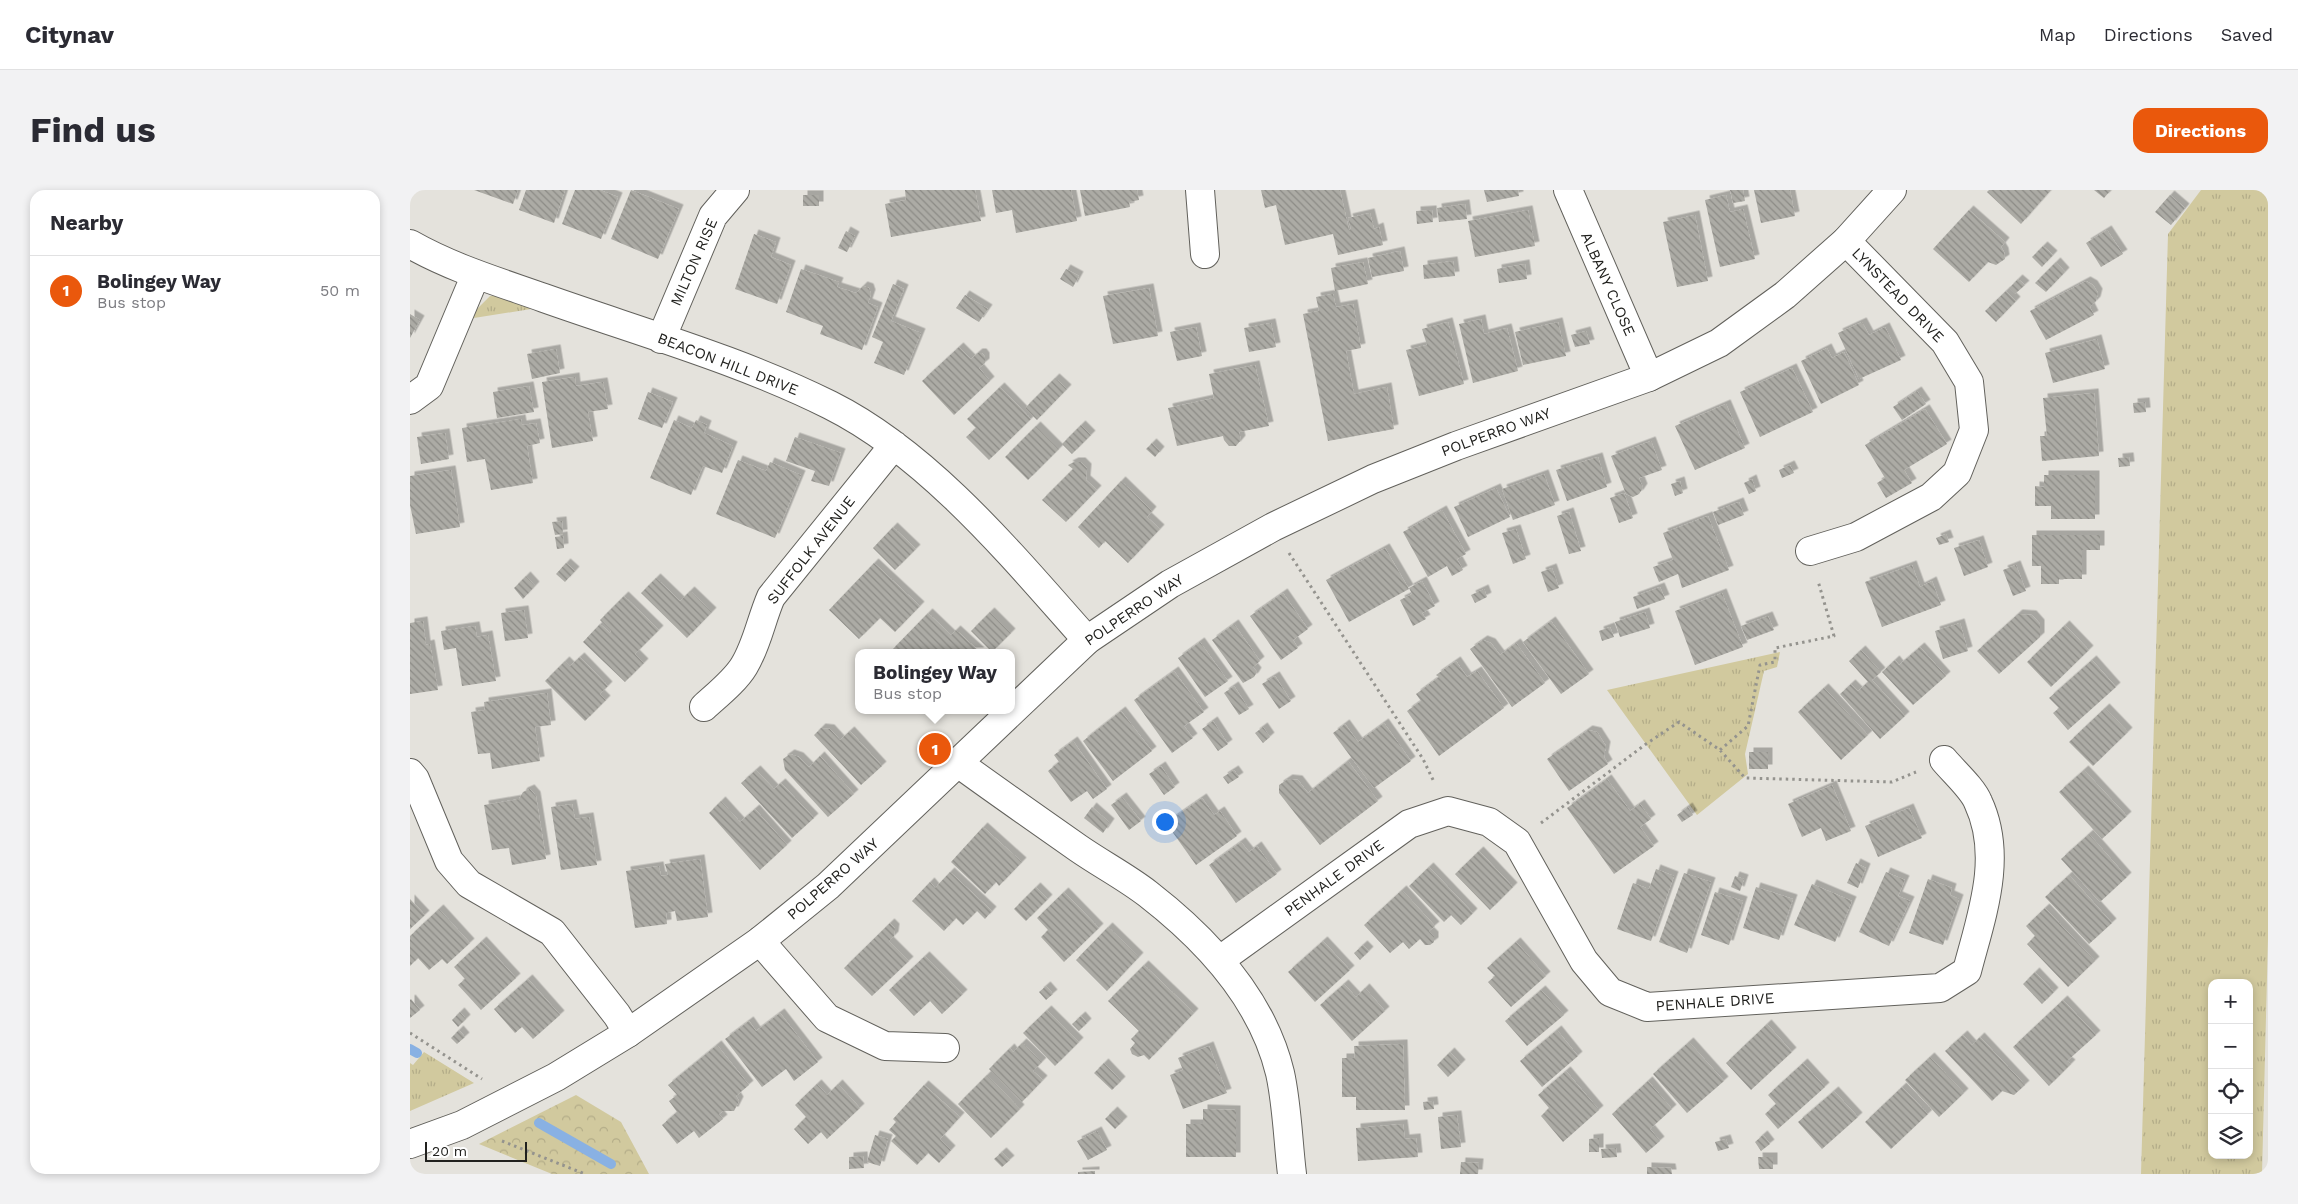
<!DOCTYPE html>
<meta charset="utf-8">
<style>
body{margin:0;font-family:"Work Sans",sans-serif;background:#f2f2f3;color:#2b2b33}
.controls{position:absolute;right:15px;bottom:15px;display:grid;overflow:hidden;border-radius:10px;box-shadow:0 2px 8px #0003}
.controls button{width:45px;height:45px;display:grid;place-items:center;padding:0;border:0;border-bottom:1px solid #e1e1e2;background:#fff;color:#2b2b33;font:25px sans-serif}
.scale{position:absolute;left:15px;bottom:12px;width:102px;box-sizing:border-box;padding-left:5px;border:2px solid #21211e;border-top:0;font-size:14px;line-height:18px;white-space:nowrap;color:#21211e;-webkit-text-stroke:4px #fff;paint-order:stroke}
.you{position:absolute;left:754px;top:631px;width:18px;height:18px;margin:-12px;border:4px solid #fff;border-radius:50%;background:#1a73e8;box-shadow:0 0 0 8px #1a73e833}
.badge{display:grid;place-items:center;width:32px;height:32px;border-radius:50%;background:#ea580c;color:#fff;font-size:16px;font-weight:700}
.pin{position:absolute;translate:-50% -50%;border:2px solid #fff;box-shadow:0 1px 5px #0006}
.popup{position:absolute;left:445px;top:459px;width:160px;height:65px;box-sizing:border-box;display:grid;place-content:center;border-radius:10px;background:#fff;filter:drop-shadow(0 1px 4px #0005);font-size:16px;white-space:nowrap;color:#7c7c81}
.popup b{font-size:19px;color:#2b2b33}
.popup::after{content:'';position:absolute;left:50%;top:100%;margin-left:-10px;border:10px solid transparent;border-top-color:#fff}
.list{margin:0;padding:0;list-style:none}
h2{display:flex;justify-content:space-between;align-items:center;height:65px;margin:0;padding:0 20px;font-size:21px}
h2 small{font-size:16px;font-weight:400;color:#7c7c81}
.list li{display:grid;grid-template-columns:32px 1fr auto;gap:15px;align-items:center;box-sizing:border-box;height:70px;padding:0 20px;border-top:1px solid #e1e1e2}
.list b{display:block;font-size:19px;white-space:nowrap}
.list p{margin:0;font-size:16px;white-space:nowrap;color:#7c7c81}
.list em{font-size:16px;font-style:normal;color:#7c7c81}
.icon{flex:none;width:28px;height:28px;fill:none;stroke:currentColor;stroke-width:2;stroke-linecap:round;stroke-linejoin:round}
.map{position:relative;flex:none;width:1858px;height:984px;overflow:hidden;border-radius:15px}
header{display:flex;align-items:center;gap:30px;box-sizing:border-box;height:70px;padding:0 25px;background:#fff;border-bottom:1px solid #e1e1e2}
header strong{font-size:24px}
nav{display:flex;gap:28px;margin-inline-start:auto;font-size:18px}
.intro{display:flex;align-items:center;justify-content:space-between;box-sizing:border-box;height:120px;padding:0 30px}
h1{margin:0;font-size:35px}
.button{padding:12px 22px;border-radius:15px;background:#ea580c;color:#fff;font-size:18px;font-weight:700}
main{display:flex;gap:30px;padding:0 30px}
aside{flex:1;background:#fff;border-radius:15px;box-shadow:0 2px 8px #0003}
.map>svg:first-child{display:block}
.grass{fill:url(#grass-tufts);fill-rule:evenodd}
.forest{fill:url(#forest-crowns)}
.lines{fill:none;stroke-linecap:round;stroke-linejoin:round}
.stream{stroke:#89b1e3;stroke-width:10}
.building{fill:url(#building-back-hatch);filter:url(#shadow)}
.minor-casing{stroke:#62615c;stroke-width:30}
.tertiary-casing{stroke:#62615c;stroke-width:30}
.path{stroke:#94938e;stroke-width:3;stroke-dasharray:2.5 4;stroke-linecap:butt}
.minor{stroke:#fff;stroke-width:28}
.tertiary{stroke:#fff;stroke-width:28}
.labels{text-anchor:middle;stroke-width:4.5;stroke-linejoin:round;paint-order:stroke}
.street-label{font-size:15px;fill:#21211e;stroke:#fff}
</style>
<header>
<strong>Citynav</strong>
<nav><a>Map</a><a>Directions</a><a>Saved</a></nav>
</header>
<div class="intro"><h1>Find us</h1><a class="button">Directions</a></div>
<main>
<aside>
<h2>Nearby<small></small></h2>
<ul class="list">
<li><span class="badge">1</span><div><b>Bolingey Way</b><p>Bus stop</p></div><em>50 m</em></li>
</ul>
</aside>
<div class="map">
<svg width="1858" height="984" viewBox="0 0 1858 984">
<defs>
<pattern id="grass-tufts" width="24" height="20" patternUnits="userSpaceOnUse" patternTransform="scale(1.25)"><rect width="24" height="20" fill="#d1c99e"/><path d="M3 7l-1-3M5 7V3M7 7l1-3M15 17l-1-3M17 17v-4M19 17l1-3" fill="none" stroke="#b3ac88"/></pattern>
<pattern id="forest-crowns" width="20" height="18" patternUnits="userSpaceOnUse" patternTransform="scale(1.25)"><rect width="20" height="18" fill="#d1c99e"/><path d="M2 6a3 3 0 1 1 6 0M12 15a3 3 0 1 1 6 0" fill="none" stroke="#b3ac88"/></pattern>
<pattern id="building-back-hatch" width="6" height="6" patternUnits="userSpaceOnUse" patternTransform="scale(1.25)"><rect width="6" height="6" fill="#acaba5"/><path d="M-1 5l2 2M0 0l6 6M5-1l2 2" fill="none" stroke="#8c8b86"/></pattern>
<filter id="shadow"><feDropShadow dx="4.5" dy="-4.5" stdDeviation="0" flood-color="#0004"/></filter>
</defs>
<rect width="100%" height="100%" fill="#e4e2dc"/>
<path class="grass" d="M1791,0H1858V748L1852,984H1731L1758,44ZM1802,793H1839V965H1802Z
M80,106H95L121,119L64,128L65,121Z
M1370,462L1367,477L1354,481L1335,564L1338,584L1287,625L1197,500Z
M14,862L64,893L0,921V873L3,875Z"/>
<path class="forest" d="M166,905L211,932L239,984H142L69,954Z"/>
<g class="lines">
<path class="stream" d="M0,859L7,863
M129,933L201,974"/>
</g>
<path class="building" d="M64,0H108L103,14Z
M116,0H155L144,33L109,20Z
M165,0H190L208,7L191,49L152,34Z
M221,0L269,19L248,69L201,49Z
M495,0H565L571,31L481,47L475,14L496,10Z
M582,0H661L667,31L606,43L602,20L586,23Z
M670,0H727L729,10L719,12L720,17L675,26Z
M851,0H930L939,40L941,39L938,28L960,23L964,39L969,37L973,55L928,65L923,44L875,55L866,15L855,18Z
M1074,0H1108L1109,6L1077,12Z
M1320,0H1333L1335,11L1323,13Z
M1344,0H1380L1385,26L1351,33Z
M1579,0H1641L1611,34L1577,2Z
M1684,0H1701L1694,8Z
M393,5H409V16H393Z
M1316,5L1320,22L1333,19L1345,69L1310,77L1295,10Z
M1760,5L1775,18L1761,35L1745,22Z
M1055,14L1057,29L1029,32L1027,18Z
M1022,20L1023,32L1007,34L1006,21Z
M1118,20L1125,56L1065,67L1058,31Z
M1559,20L1595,52L1591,57L1594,62L1595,69L1586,75L1578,72L1559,92L1523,59Z
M1285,25L1298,91L1267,97L1253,32Z
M1697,40L1713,64L1691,77L1676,53Z
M436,41L445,46L437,62L428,58Z
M344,44L366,52L361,67L381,75L367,114L325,99Z
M1633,56L1643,65L1632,77L1622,67Z
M990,61L994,81L962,87L958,68Z
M1043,71L1045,86L1014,89L1013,75Z
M953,72L958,94L925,101L921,78Z
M1646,72L1655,82L1636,102L1625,93Z
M1115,74L1117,89L1089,93L1087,79Z
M391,79L429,92L427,97L446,103L453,96L459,98L461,104L458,113L468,117L452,160L410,144L413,136L376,122Z
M656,79L669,86L663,97L650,89Z
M1608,89L1615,95L1605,104L1599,98Z
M1676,91L1683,95L1688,103L1686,111L1680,117L1684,125L1636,150L1620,121Z
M483,94L494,99L481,131L511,143L494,185L464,173L473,152L462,147Z
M739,98L748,146L703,154L693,106Z
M1596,101L1606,111L1586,132L1575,121Z
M923,104L926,117L943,114L951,158L936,161L944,204L977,197L984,239L918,251L893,124L909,121L906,107Z
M555,105L578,119L569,132L546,118Z
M0,124L10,130L0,148Z
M1071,129L1074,144L1097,138L1108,181L1063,193L1049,134Z
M1038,132L1054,194L1009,206L996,160L1017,155L1012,139Z
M1148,132L1156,166L1113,175L1105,142Z
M1452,132L1459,145L1475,137L1491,170L1449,189L1428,143Z
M861,133L866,157L839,162L834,138Z
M786,137L792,166L767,171L760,142Z
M1176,141L1180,154L1165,157L1161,145Z
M1687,149L1695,179L1643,193L1635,163Z
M549,157L561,169L568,163H572L575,167V173L569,178L580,191L544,225L512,191Z
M1417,158L1422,168L1434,162L1449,195L1411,214L1391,171Z
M146,159L150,183L122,189L117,164Z
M845,175L859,236L829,242L831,250L826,256H819L814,250L813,246L767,256L758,218L804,208L799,184Z
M1382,178L1403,222L1350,247L1330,202Z
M165,187L166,196L193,192L198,219L178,222L183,251L142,258L132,192Z
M645,188L657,199L627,230L615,218Z
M119,196L124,222L87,228L83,202Z
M590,197L621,229L579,270L556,247L566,238L557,229Z
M1507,201L1516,214L1492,230L1483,217Z
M238,202L263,212L252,238L228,229Z
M1684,203L1689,266L1632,271L1630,246H1637L1633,208Z
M1735,212L1736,222L1724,223L1723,213Z
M1316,214L1335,258L1285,280L1265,236Z
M1515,219L1537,254L1494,280L1502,293L1476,308L1467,293L1475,288L1455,255Z
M111,229L112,235L126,233L130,253L117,256L123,293L81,300L75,269L57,272L52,238Z
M264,230L282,238L286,230L297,235L294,243L323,256L312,283L293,276L281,305L240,288Z
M671,235L681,245L662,264L652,254Z
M626,236L649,259L618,290L595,267Z
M35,243L39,269L11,274L7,247Z
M385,247L431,263L419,296L401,291L405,281L376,271Z
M1241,251L1252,280L1229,288L1233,298L1229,304L1223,307L1216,304L1201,266Z
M742,253L750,261L745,267L736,259Z
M1188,267L1197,297L1157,311L1146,280Z
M1719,267L1720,276L1709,277L1708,268Z
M328,270L356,281L360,272L391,285L365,348L306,324Z
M664,272H671L677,278L676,290L687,300L656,332L632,310L663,279L658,275Z
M1380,275L1384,283L1372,288L1369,280Z
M41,280L50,337L6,344L0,315V286Z
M1134,284L1145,315L1103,330L1092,299Z
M1634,285H1685V329H1641V316H1625V296L1634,297Z
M1342,289L1346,301L1339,304L1334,293Z
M711,291L742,321L737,327L750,339L718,373L695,351L689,358L668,337Z
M1270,291L1273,303L1265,306L1261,294Z
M1086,298L1100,327L1058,347L1044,317Z
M1214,303L1223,328L1209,333L1200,308Z
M1329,312L1334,325L1308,335L1303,322Z
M1032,320L1056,364L1047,369L1053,380L1042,386L1037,376L1018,387L993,342Z
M1159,322L1171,361L1159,364L1147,326Z
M1298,326L1319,380L1272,398L1268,384L1249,392L1243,377L1263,370L1253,343Z
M152,331L153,344L145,345L142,332Z
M483,337L506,359L485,380L463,358Z
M1106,339L1116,369L1103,374L1092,343Z
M1536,344L1539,352L1529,355L1526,348Z
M1622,345H1690V360H1672V389H1649V394H1631V376H1622Z
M153,346L154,358L147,359L145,347Z
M1569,350L1578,377L1554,386L1544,358Z
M975,358L999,399L939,432L916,390Z
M156,373L165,381L155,392L146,384Z
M464,373L510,416L485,442L470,428L449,449L419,420Z
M1502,375L1510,397L1522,391L1531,415L1472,437L1455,392Z
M1606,375L1616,401L1603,406L1593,380Z
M1142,378L1149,398L1138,402L1131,382Z
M116,386L125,396L113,409L104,398Z
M246,388L270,411L280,401L302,422L277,448L231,403Z
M1012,391L1025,416L1012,423L1016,429L1003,436L990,410L1002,404L999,398Z
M1250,397L1255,409L1227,419L1223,407Z
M1074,399L1077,407L1065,413L1061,405Z
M873,403L898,439L883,450L888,458L871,470L840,426Z
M1312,403L1333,457L1285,475L1265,421Z
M214,406L249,440L225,464L234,473L215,492L173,452L190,434L200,443L201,441L190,430Z
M114,420L118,448L95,451L91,423Z
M580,422L601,443L582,462L561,441Z
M1235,422L1240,438L1210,447L1205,432Z
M518,423L541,445L546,440L570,462L483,463L481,461Z
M1608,424L1622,425L1630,434V447L1589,484L1567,461Z
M1358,426L1364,440L1337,450L1331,436Z
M13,431L16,455L20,454L28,500L0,504V433Z
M1141,431L1179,484L1151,504L1113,452Z
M1550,433L1558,461L1533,469L1525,441Z
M824,434L850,471L843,477L847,482L844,487L833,493L802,450Z
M1655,435L1679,460L1641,497L1617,472Z
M65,436L67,447L78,445L86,491L52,496L46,458L34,460L31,441Z
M1200,437L1204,447L1192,451L1189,441Z
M1073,450L1081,453L1090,465L1106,453L1135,493L1102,517L1060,459Z
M790,452L818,491L795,507L768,468Z
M1510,457L1536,486L1503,515L1472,482L1485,470L1489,475Z
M1451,460L1471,482L1462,490L1495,526L1470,549L1430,504L1441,494L1448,501L1458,492L1439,471Z
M170,467L198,496L190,504L196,510L175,531L135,491L155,471L160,476Z
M1682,470L1706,497L1658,540L1643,523L1649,518L1639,508Z
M1046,471L1057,487L1067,481L1094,518L1029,566L997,521L1011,511L1006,504L1029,487L1026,485Z
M764,481L794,522L774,536L783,548L762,563L724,510Z
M865,486L881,511L869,519L852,494Z
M824,496L839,519L829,525L814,503Z
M1414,498L1458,545L1431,570L1388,522Z
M137,503L141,535L125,537L130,571L82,579L80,563L68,564L61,522L75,520L74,512Z
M1695,518L1718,542L1683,576L1659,552Z
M711,521L742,561L703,591L673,551Z
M803,531L818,554L808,561L792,539Z
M974,533L1001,571L964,598L923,543L935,534L948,552Z
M853,537L860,547L853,553L845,543Z
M411,538L420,539L430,550L440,541L472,576L451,595L404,545Z
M1178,540L1187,542L1196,556L1194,567L1198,574L1159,601L1137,569Z
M663,551L697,599L683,609L677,601L661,612L638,581L649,572L644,565Z
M1339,562H1358V579H1339Z
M380,564L389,567L399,577L410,566L444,604L418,627L375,580L373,569Z
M938,571L968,611L910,655L869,603V595L878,589L888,590L898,603Z
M751,576L765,597L754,605L739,584Z
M346,580L364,599L371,593L404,628L382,648L331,593Z
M824,580L829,587L818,594L813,587Z
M1674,580L1717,626L1692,649L1649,602Z
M1197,589L1220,621L1230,614L1241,629L1230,637L1244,656L1204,684L1157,618Z
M1422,595L1441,641L1416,651L1411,638L1392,647L1378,614Z
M120,599L126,606L136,669L102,675L99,658L82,660L74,615L109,609L113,602Z
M712,607L731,631L719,640L701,615Z
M792,608L804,625L810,621L827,646L786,675L756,633Z
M311,611L330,632L345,619L377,655L350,680L299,623Z
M162,614L165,629L179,627L187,675L151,680L141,617Z
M682,617L700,633L693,643L674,628Z
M1278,617L1283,625L1272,632L1267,625Z
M1499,618L1512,648L1468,667L1455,636Z
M573,637L612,672L589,696L586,692L575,704L541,672Z
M1679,644L1717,687L1690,712L1651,669Z
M831,652L839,662L847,656L867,684L826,713L799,675Z
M1069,661L1103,697L1080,720L1045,684Z
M290,669L298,727L267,731L265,721L256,723L257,734L225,738L216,681L249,676L251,686L258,685L255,674Z
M1446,673L1456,678L1448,698L1437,693Z
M1019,677L1063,723L1051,735L1041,725L1034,732L999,696Z
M1246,679L1264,686L1241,751L1207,739L1223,693L1239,699Z
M540,682L582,721L575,729L567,721L553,735L546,728L534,741L502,711L520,692L525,698Z
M1476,682L1495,690L1488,706L1500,711L1479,756L1449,742Z
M1274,683L1301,692L1277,763L1249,752Z
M1659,685L1702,733L1679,754L1635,707Z
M1325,686L1334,689L1330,701L1321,697Z
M1518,689L1542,698L1540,705L1549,709L1533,755L1499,743Z
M1402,694L1442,711L1425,752L1384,735Z
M626,697L638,709L616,731L604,719Z
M1346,697L1383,709L1369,750L1333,738Z
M992,700L1025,736L1019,741L1024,746V752L1020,755H1015L1010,749L999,759L993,752L980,763L954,735Z
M654,702L689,738L654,772L631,747L638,740L627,728Z
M1305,702L1333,711L1319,755L1291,745Z
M0,709L15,725L0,739Z
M1635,718L1685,771L1658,797L1617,754L1625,746L1616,736Z
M29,719L60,753L37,774L32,769L19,780L8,768L0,776V746Z
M480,733L485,738L484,746L479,751L499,771L462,806L434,778Z
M698,737L729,767L697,801L666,770Z
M72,751L106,788L71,820L48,795L55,789L44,777Z
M913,751L940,780L905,812L878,782Z
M1106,752L1136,786L1101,817L1078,792L1085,786L1077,778Z
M953,755L959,761L950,770L944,763Z
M515,766L553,804L532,824L520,811L504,826L479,800Z
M734,775L784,823L739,870L734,865L728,867L722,864L720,859L725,853L721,849L729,841L698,811Z
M1625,782L1644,802L1632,814L1613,794Z
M118,789L150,825L123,849L112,837L105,843L84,819Z
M934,794L946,807L955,798L975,821L942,851L910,815Z
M636,796L643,804L636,810L629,802Z
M1131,800L1154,825L1117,856L1095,831Z
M1,809L10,820L0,828V810Z
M1653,810L1686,845L1657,871L1661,874L1639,896L1603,857Z
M637,820L669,852L645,876L613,843Z
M50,822L56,829L48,837L42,830Z
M370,823L408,872L384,891L376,879L352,897L315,849L339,831L346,841Z
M671,826L677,833L669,841L662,834Z
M1357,834L1382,862L1341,900L1316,873Z
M49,840L55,847L47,854L41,848Z
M1147,840L1168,866L1132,897L1110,871Z
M1553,845L1562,855L1570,847L1615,895L1604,905L1592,901L1582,911L1535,861Z
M1279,852L1314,891L1277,923L1243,884Z
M612,853L632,872L623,881L633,890L612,912L579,879L600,858L603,862Z
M993,854L995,920H946V907H932V868H945L944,856Z
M307,855L339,895L326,906L329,911L324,921H313L309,924L313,929L289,948L284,941L267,954L252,935L267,922L259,911L267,905L258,895Z
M799,856L817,903L773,919L760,885L773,880L768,868Z
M1040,862L1051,874L1038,887L1027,875Z
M1520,867L1554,903L1529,927L1495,890Z
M694,873L711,891L702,900L684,883Z
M1393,873L1415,897L1368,939L1355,924L1366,914L1358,905Z
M1156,881L1189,920L1153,952L1131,926L1139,918L1128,905Z
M577,885L610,919L581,948L548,914Z
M1238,891L1262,919L1240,939L1250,951L1236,963L1202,924Z
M407,894L417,905L428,894L450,918L417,949L411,942L398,954L384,939L396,927L385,915Z
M514,895L550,927L530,949L541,960L529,973L518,963L507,975L481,951L486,946L479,940L486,932L483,929Z
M1492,897L1518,924L1481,959L1455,932Z
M1424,901L1448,927L1412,959L1388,932Z
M1023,911L1024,919L1014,920L1013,912Z
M793,919L826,920V967H776V934H793Z
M703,921L713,931L705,939L695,929Z
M1047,925L1051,957L1031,959L1028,927Z
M993,934L995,949L1006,948L1008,967L948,971L946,938Z
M687,941L697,960L678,970L667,951Z
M465,945L478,949L470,976L457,972Z
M1353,945L1360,954L1351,961L1345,952Z
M1189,948V962H1179V949Z
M1316,949L1319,958L1308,961L1305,952Z
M1206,958L1207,967L1192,968L1191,959Z
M592,962L600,970L592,977L584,969Z
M453,966L454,978L439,979V967Z
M1348,967H1363V979H1349Z
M1051,972L1069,973L1068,984H1050Z
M1237,977L1261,978L1262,984H1237Z
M685,981V984H668V982Z"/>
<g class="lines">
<g class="minor-casing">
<path id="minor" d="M790,0L795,64
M1158,0L1239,187
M0,54C42,78 89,92 134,108C230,142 330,170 420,215C520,265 604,368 677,450
M251,149L303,26L325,0
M0,210L19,196L66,84
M1400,361L1446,347L1521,307L1547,283L1564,240L1559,192L1535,152L1436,51
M294,517C307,505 325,491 334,476C347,455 351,430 361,407L484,255
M548,573C588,602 628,630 668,658C691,674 716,687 738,704C796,749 852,808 870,883C877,914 878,951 882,984
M0,583L5,589L39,671L59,694L142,742L207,825L218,843
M350,751L417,828L475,856L535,858
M810,770L999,634L1038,621L1079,632L1107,652L1174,771L1200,802L1237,817L1530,798L1557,781C1571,727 1594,667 1568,612C1563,599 1544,582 1534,570"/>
</g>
<g class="tertiary-casing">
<path id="tertiary" d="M0,954L52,935L146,887L218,843L350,751L418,696L677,450L760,394L863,337L963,289L1046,256L1239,187L1309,153L1375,105L1436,51L1482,0"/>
</g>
<path class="path" d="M879,363L1013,569L1024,592
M1310,560L1338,536L1350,475L1365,472V458L1424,446L1408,391
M1131,633L1236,554L1269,532L1310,560L1335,588L1482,592L1506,582
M0,843L72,889
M92,951L175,984"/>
<use href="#minor" class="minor"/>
<use href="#tertiary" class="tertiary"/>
</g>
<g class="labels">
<g class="street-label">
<text transform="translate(284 72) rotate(-66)" y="5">MILTON RISE</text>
<text transform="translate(1198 94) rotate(66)" y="5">ALBANY CLOSE</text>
<text transform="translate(1488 105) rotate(46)" y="5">LYNSTEAD DRIVE</text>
<text transform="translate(318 174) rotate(21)" y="5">BEACON HILL DRIVE</text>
<text transform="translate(1086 242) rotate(-20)" y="5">POLPERRO WAY</text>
<text transform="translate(401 360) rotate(-52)" y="5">SUFFOLK AVENUE</text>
<text transform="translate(724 420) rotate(-34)" y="5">POLPERRO WAY</text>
<text transform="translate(924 688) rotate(-36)" y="5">PENHALE DRIVE</text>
<text transform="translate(423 689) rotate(-41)" y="5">POLPERRO WAY</text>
<text transform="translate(1305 812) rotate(-4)" y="5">PENHALE DRIVE</text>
</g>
</g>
</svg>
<div class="controls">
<button>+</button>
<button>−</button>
<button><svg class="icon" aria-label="locate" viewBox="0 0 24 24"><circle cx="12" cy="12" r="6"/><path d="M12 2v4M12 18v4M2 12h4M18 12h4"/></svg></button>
<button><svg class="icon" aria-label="layers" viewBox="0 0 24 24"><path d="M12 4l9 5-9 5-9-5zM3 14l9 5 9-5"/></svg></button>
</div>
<div class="scale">20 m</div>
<div class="you"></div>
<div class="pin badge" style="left:525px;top:559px">1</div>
<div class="popup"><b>Bolingey Way</b>Bus stop</div>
</div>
</main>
